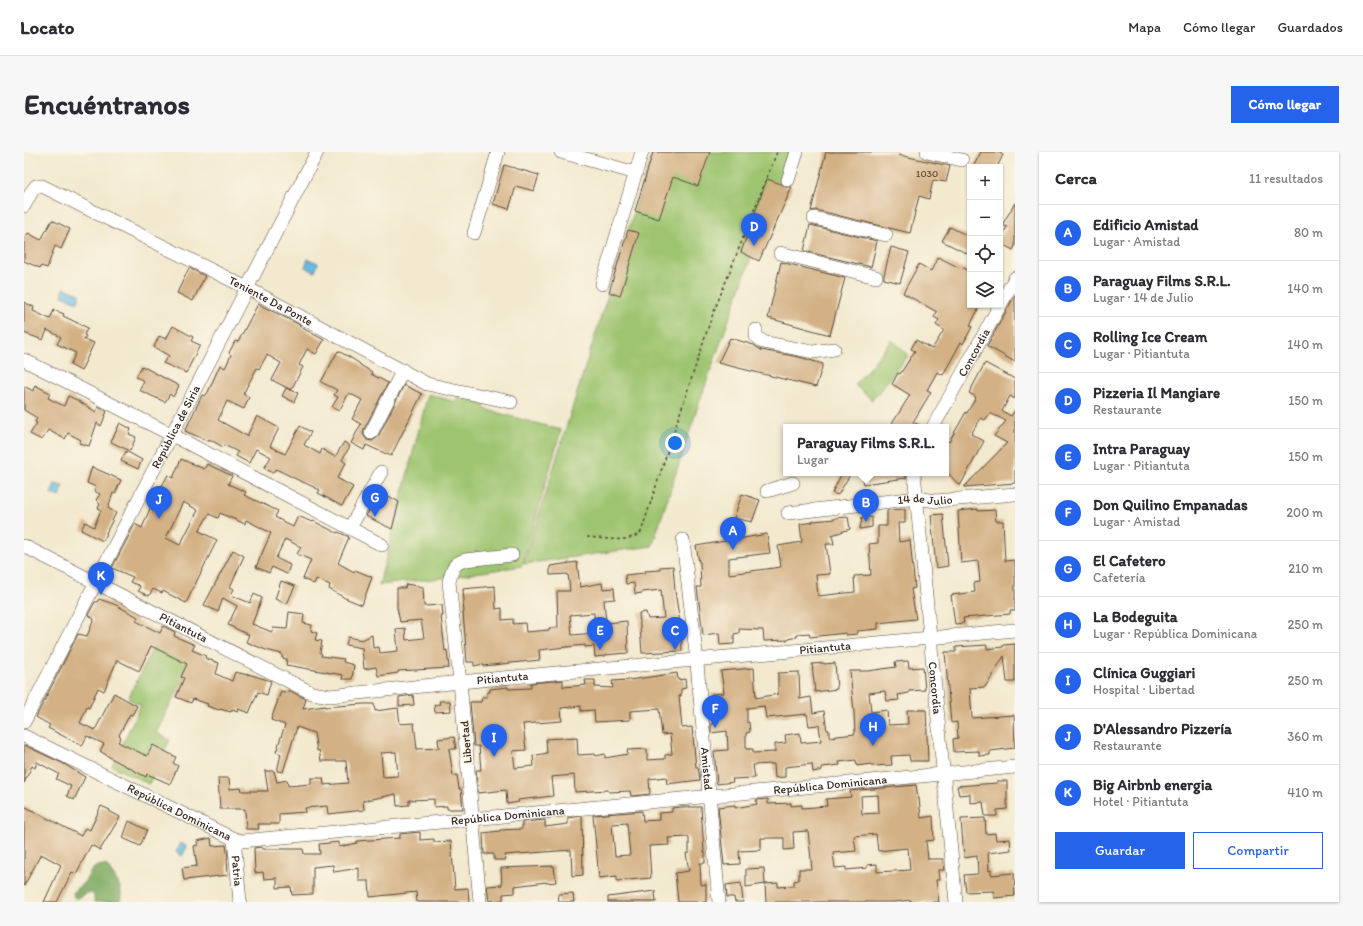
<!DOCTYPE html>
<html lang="es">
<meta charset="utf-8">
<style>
body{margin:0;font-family:Itim,sans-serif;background:#f7f7f7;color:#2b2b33}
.controls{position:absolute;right:12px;top:12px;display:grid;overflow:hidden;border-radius:0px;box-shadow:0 1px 3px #0004}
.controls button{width:36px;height:36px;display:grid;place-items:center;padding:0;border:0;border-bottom:1px solid #e1e1e2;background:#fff;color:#2b2b33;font:20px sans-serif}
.you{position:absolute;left:651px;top:291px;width:14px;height:14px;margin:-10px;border:3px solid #fff;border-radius:50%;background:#1a73e8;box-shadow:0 0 0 6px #1a73e833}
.badge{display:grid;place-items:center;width:26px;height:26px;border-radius:50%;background:#2563eb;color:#fff;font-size:13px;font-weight:700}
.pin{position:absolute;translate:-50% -33px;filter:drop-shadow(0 1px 2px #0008)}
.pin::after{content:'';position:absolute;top:21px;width:14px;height:12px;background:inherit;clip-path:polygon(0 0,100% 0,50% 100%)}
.popup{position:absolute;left:759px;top:272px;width:166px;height:52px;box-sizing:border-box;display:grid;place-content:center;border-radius:0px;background:#fff;filter:drop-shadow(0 1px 3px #0005);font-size:13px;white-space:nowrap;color:#7c7c81}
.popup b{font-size:15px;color:#2b2b33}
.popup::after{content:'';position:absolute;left:50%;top:100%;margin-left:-8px;border:8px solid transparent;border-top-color:#fff}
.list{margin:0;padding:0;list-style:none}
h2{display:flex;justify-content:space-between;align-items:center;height:52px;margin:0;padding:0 16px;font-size:17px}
h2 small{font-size:13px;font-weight:400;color:#7c7c81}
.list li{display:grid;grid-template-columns:26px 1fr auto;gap:12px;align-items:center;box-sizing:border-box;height:56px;padding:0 16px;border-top:1px solid #e1e1e2}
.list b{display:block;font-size:15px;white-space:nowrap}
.list p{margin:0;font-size:13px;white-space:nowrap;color:#7c7c81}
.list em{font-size:13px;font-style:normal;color:#7c7c81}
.actions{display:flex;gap:8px;padding:12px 16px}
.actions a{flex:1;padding:9px 0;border:1px solid #2563eb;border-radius:0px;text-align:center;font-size:14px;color:#2563eb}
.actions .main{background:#2563eb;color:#fff}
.icon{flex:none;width:22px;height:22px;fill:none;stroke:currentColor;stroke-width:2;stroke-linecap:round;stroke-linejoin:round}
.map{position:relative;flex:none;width:991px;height:750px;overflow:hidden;border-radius:0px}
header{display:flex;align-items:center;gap:24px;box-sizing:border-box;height:56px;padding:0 20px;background:#fff;border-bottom:1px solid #e1e1e2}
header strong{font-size:19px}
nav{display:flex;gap:22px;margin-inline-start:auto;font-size:14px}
.intro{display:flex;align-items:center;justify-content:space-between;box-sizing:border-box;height:96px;padding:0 24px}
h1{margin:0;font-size:28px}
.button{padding:10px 18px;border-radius:0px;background:#2563eb;color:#fff;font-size:14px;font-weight:700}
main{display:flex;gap:24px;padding:0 24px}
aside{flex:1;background:#fff;border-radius:0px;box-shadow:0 1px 3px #0004}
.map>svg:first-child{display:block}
.green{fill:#9dc46f;stroke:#6c7746}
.forest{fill:#7eaa62;stroke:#5c6a40}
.water{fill:#68bae3;stroke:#527280}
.building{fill:#d3b185;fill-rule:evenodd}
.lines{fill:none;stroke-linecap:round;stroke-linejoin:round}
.minor-casing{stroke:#564739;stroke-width:14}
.path{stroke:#564739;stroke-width:1.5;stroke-dasharray:3 3;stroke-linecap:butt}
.minor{stroke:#fff;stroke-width:13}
.labels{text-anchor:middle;stroke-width:3.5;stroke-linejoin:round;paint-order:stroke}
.number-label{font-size:10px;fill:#614c38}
.street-label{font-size:12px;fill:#3b2a1e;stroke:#fcf5e5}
</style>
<header>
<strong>Locato</strong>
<nav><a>Mapa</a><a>Cómo llegar</a><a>Guardados</a></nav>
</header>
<div class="intro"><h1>Encuéntranos</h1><a class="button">Cómo llegar</a></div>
<main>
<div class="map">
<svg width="991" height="750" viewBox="0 0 991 750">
<rect width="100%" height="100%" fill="#fcf5e5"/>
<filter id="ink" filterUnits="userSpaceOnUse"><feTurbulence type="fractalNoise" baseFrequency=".025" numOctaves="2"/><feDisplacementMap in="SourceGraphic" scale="8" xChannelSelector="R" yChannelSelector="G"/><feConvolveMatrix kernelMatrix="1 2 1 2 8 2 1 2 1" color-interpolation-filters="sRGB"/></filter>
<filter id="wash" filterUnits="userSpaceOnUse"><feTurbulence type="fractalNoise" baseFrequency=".012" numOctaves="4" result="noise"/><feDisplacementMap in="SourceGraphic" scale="16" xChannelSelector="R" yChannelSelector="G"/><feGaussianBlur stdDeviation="0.9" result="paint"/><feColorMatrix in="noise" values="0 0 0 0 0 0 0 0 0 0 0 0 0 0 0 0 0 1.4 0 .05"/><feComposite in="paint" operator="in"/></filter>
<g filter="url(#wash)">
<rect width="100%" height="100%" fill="#f2e9cf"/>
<path class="green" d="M629,0H765L676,248L628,394L500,412L541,279Z
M868,188L885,203L848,248L831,233Z
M404,242L432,250L434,243L461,249L460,257L537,278L498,414L418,426L355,433Z
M135,483L172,501L132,581L146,588L125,632L88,614L117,553L104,547Z"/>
<path class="forest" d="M79,713L83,714C91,727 100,734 96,750H70C72,735 60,741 53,747L50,745L49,741C52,736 57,734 61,729C67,721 67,714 79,713Z"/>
<path class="water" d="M284,107L294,111L291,120L281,115Z
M40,136L56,142L54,150L38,144Z
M31,332L39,334L36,345L27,342Z
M157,691L163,695L158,704L152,700Z"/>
<g id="blocks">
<path class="building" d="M629,0H686L674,34L649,25L635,67L611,59Z
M802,0H876L875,3L926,14L922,30L909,28L905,47L895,44L886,81L792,58L787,59Z
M957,0H974L979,3L973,15H949Z
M480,13L515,23L510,39L492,34L485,57L469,52Z
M743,27L757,32L761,35H768L735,109L717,100Z
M991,51V94L989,98L976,91V87L983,75L978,73Z
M28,68L46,77L37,97L31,94L23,116L17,114L16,116L0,109V88L4,81L17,88Z
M786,73L853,89L847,115L780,99Z
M926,75L946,85V103L918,89Z
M604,78L615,81L596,144L585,140Z
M867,95L885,100L876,131L860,127V123Z
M914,105L936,116L937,115L946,119V153H956L946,174L948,175L939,192L937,190L919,223L913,220L903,238L907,240L889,270L900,275H866L886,243L868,232L874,221L876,222L891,199L887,197L892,188L908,197L920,178L912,173L915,168L910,165L913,160L879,141L895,112L907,119Z
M757,110L821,126L806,183L744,166Z
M165,116L181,124L169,149L153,141Z
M991,143V210L963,194Z
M0,150L10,155L9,159L26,167L30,158L40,162L39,164L64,176L60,183L62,184L60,187L70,191L57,219L46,213L52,201L33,192L37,185L23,178L19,188L0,181Z
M234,152L276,173L275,174L300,188L292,202L283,197L275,213L279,215L267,238L248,228L257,211L243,203L235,217L233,216L219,242L225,245L220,257L203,249L194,268L223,284L233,264L255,276L246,294L261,302L276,274L287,280L280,293L296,302L298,297L311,305L320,290L326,294L318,308L322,311L313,326L329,335L318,354L294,341L296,338L279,330H278L252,317L249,321L240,316L247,305L232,297L225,311L212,304L214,300L200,293L199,295L185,287L184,289L161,279L178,243L181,244L184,240L196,213L201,216L207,203L205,201L211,189L214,190Z
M149,174L169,185L167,189L176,193L162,221L139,211L145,204L130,195L135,184L142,187Z
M706,186L730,193L737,198L775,205L799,212L792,235L694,211Z
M314,199L327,206L336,212V213L348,220L347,222L364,231L340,277L339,282L343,288L348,289L354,285L380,233L398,242L367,304L342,293L340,298L327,291L337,272L328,267L338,248L325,241L315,259L308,255L314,245L310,243L313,238L297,230Z
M961,211L991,227V247L986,244L978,259L987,264L991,258V331L940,335L983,291L970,284L982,269L966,261L961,268L957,266L947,282L960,289L936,334L922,319V289L925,290L942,260L943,261L952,245L945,241Z
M118,214L155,234L149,245L146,242L141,250L115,238L120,229L112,225Z
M11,233L26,241L24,246L40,254L44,244L53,248L72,260L74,255L83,259L77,274L73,271L65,294L55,291L57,288L44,281L41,287L24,278L18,288L6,282L13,271L11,270L13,266L0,258V234L9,239Z
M262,236L274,241L270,250L258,244Z
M96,271L107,277L105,282L112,285L106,299L87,290Z
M102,299L118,308L114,317L97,309Z
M157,307L180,317L183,312L208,324L204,332L222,340L220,343L254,359L251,365L269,375L274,364L288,370L289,369L313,381L314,380L325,385L314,411L330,420L331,418L348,425L338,453L321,446L305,437L306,433L292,427L290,432L279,427L287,408L273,402L277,395L261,387L252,406L266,413L263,422L248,415L245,421L232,415L247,381L222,368L221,372L196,361L194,366L185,362L175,379L193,388L162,451L139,439L138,441L129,437L125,444L114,439L116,434L106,430L109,425L88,416L111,372L118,376L129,349L144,323L149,326ZM159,350L174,358L156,393L142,386Z
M68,315L97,328L91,342L89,341L84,356L92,361L82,381L83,382L79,389L57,378L61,370L70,375L77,358L74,356L76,352L72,348L76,342L70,339L72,335L63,331Z
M818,321H827L814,343L808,341Z
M838,321H882V326L840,332Z
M356,339L375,350L368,377L342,364Z
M718,342L736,348L728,370L710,366Z
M881,357V371H874L875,390L886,388L891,436L887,437L892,467L854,471V477L833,479V482L822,483V481L786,485L785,481L773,482V485L764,487V488L740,489L739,478L715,477V481L710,482V492L696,493L695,481L679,483L673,435H677L676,410H675L672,394L743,382L746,401L705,406V422L757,415L754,394L778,390L776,372L789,370V369L811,367V366L824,365L826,377L808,383L810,392H802L806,422L792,423L794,444L831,440L830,424L847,423L845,392L854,391V374H863V358Z
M954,357V359L971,358L972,369H979L981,409L991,408V459H986V462L939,466L940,471L931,472L927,443L951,440L950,431L956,430L954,409L937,411L934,359Z
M919,362L924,414L912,416L907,363Z
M838,365H848V375L836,377Z
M209,398L220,404L206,435L210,437L207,443L226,451L230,442L238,446L228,472L248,480L249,476L263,477L265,460L280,462L279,471L288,473L287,479L293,481L291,488L298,489L296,501L298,502L297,504L320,507L319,510L330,513L328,527H318L319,523L262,513L263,507L258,506V502L242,498L222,490L225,483L204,473L213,454L199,446L194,460L180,453Z
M553,410L556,435L578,431L579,437L590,436L591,447L580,448L582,471L603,469L604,501L581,503V504L571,505L570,494L561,495V493L515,498L516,508L459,514V512L450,514V510H443L439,460H440L439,450L440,449L439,437L471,434L472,457L478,456V468L489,467V472L501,471L502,480L525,478V476L534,475L533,439H546L544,422L526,423V414ZM570,461L571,481L548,483L546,463Z
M649,414L651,439L657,478L658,499L618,501L615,461L622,460L624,467L640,466L637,438L618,440V441L611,442L610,431L602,432L601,423L621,421V419L636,418V415Z
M257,429L271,434L263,452L251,447Z
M382,432L399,435L400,454L418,453L419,464H417L421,499L423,498L425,516L374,519V521L354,524L352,515L340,517L338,496L322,493L324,485L338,488L348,483L349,496L355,495L356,501L374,499L372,477L381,476L382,488L400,486L397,468L376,470L373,455V436H381Z
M75,447L92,453L114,465L112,469L136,481L139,474L151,480L150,484L171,493L168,498L182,504L181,506L195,511L192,522L208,529L211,520L224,523V522L247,529L243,543L234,540L225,561L214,557V560L208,558L207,560L196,557L195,558L183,554L184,552L169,547L167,551L152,545L160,526L157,525L163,512L127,494L115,519L93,508L80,539L74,536L65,556L63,555L56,571L71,578L90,541L113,554L108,563L106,562L95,583L97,585L94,590L123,604L129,593L152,605L149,611L154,614L146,632L123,622L122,625L87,606L76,599L80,592L63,584L58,594L24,576L26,573L12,565L54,482L63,484L70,467L64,463L71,450H73Z
M991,492V530H983L980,504L961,535L946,536L948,566L990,563L991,596L966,599V603L955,604V599L930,600L929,587L934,586L933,570L927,571L921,500H932V495L963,493V497L979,495V493Z
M884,509L885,516L899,515L901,538L885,539V541L874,543L875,548L863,549L861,539L845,541L847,560L863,558L864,573L884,572L883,558H902L904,609H886L885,603L867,604L868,613L847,614V612L833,614L832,608L815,610L816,613L798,615V618L789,620L788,612L761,615V625L751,626L750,612L729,613L731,626L708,627L709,630L693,632L690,599L704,598L703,579L687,581V572L691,571L688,542L700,541L697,519L730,516L732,546L754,542V521L775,520L776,547L787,545L789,561L800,559L803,578H805V585L831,582L830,560L826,519H844L872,515L871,510ZM740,554L742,566L783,562L785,574L795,573L797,589L777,591L776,581L761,583L762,591L751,592V600L729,601V597H722V581L726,580L725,570L723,571V556Z
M800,511V512L811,511L813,537L791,540L788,512Z
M653,521L654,528L661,527L662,536L657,537V544H655L658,576L668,575L672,615H674L676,628L643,632L642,625L625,627L626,642L607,644L606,639L585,640L584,638L551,640L550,623L527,625L529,644L494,648L495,650L483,652L482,638L454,641L452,618H457L455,594H450L446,550H457L458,545H463V540H466V537L484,535V537L507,536V531L539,528V535L562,533L561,528H571V535L589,536L588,529L605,528ZM557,554V559L570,558L571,570L606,568V559L635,557L638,583L646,582L648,602L641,603V607L623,608V597L603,598L604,602L581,606V602L572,604L571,602L554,603L553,585L522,587L523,601L509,604L510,614L491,616L489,599L502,598L499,572L538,569L537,556Z
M264,538L282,547L279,557L301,554V555L339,552H350L351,559L374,556L376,572L390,571L393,597L415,596L414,587L430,585L432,597H425L429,624L433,623L435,637H437L439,657H423V654L410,655V647L385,648V653L373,654L372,642L339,649L340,658L304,662L303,654L281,656L282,660L255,662V672H234L235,677H222L221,657H196L194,626H205L206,637L217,636L218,639H244L241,619H250L253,630L263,628L264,634L287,632V626H299L300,633L324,631L322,609H297L295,598L293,599L290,581L273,575L259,620L253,619L257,602L252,600L261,573L247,568L257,539L264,541ZM372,600L374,624L359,625L357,601Z
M389,543L390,553L375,554V545Z
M415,549H426L427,559L411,560L410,553L416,552Z
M0,593L40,612L61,625L50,648L43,644L47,634L32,627L35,622L13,610L11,616L8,614L0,631Z
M973,629H983V657L973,658V664H961L959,650L946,651V642L935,643L933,634L973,631Z
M892,633L894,646H895L897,666L909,664L910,688L902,689L904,707H919L920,718H914L915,728H912L915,750H887V748L870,750H742L741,732L754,731V735L770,734V729L775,728V717H788L784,679L769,680L770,697L760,698V686H737V698L715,699L716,712L700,713L694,655L711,653V656L733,652L732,648L744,647V652L767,651V654L778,653V656L803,654L802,647L827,645L826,639ZM854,643L855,661L838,662L837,644ZM852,682L854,699L884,696L886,718L853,720V712L843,713V716L822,718V715L811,716L809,701L832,699L830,684Z
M0,654L57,684L61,676L66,678L77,654L86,658L85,659L96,665L76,698L67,693L52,722L48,720L33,750H20L37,713L17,702L0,734Z
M657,655H677L680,700H681V711H676L677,733L682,732V750H654L651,721L665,719L662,701H665V685L644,686L645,693L625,694L627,726L593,729V724L575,726L569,663L618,659L619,669L635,668V661L648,660V656ZM603,671L606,703L591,704L588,672Z
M558,664L559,723L548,724L547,698L481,703L482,708H470V702H460L459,681L476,679V678L498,677V670L521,668V675L544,672V666Z
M961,666L962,682L971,681L972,688L986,687L987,698L964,701L965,719L967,718V723L990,721L991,744L970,746L969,739L942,740L940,723L954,722L953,704L940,706L937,667Z
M105,669L123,678L116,694L99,686Z
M396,680V688L410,687V690L427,689L431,737L444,736L445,750H393L392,740L346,745L345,729H335V716L310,720L309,713L289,715V742L268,743L267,735L253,736V726L240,727L239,720L231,721L230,696L238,695V697H279L280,702H296L295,692L315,690V695L333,691V689L376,686V682Z
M187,686L188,694L202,693L204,706H203L204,723L160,728L158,716L173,714L170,694L174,693L173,689Z
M530,714L532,730L522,731V730L491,734V741L479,742V748L465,749L463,734L478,733L477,716Z
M740,716L741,732L722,735V717Z
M717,731L719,750H711L710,745H703L702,733Z
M631,739L632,750H584V745Z
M549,741L550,750H535L534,742Z"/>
</g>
</g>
<g filter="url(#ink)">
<use href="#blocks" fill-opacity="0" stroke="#564739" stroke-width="1"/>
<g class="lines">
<g class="minor-casing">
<g id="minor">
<path d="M537,0L612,21"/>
<path d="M903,0L938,8"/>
<path d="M764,28L773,0"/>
<path id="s1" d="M12,34H18L223,136L403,232L487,250"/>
<path d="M0,54L8,39L12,34"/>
<path d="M790,66L862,83"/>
<path d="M450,81L474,0"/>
<path d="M756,101L852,125"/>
<path d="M578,132L618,0"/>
<path d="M732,178V184L739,190L789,200L810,197"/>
<path d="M0,208L154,286L358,393"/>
<path id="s2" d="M909,275L991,126"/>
<path d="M347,281L379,218"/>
<path id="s3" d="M890,321L932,750"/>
<path d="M743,339L769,331"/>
<path id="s4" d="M764,361L893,346L912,349L991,342"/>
<path d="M326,376L357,320"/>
<path id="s5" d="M659,388L672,501L695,750"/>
<path id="s6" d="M0,394L288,541L306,544L436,530L991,478"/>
<path id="s7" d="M0,570L293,0"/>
<path id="s8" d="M0,584L210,687L218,689L991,615"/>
<path id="s9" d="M210,687L216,750"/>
<path d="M456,750L436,530L425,430C428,418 428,412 441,408L488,403"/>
</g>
</g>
<path class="path" d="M563,385C580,386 604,392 617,380L687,167L753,0"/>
<use href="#minor" class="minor"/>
</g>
</g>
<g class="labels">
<g class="number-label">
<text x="903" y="25">1030</text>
</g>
<g class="street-label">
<text dy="4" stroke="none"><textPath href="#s1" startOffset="262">Teniente Da Ponte</textPath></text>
<text dy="4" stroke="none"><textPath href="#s2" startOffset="85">Concordia</textPath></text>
<text dy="4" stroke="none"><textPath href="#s7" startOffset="332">República de Siria</textPath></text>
<text dy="4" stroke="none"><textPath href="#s4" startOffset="138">14 de Julio</textPath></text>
<text dy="4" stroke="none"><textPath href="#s6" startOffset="179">Pitiantuta</textPath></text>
<text dy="4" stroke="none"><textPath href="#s6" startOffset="839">Pitiantuta</textPath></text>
<text dy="4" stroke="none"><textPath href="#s6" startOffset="515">Pitiantuta</textPath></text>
<text dy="4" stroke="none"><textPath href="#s3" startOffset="216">Concordia</textPath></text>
<text transform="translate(442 590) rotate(-95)" y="4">Libertad</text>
<text dy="4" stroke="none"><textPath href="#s5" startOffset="230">Amistad</textPath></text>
<text dy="4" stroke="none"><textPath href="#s8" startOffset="833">República Dominicana</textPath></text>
<text dy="4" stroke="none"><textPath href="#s8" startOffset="173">República Dominicana</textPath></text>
<text dy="4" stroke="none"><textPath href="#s8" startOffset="509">República Dominicana</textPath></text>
<text dy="4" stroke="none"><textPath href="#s9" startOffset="32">Patria</textPath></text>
</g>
</g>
</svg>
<div class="controls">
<button>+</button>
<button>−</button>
<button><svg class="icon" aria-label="locate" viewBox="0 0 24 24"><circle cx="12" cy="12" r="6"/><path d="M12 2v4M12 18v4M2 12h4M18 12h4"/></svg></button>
<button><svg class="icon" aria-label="layers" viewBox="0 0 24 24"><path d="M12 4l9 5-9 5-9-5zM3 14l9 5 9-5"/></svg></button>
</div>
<div class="you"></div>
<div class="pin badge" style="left:709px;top:398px">A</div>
<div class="pin badge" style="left:842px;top:370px">B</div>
<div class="popup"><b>Paraguay Films S.R.L.</b>Lugar</div>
<div class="pin badge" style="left:651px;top:498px">C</div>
<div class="pin badge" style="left:730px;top:94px">D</div>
<div class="pin badge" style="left:576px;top:498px">E</div>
<div class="pin badge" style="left:691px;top:576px">F</div>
<div class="pin badge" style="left:351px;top:365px">G</div>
<div class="pin badge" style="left:849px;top:594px">H</div>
<div class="pin badge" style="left:470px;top:605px">I</div>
<div class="pin badge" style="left:135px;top:367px">J</div>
<div class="pin badge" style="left:77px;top:443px">K</div>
</div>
<aside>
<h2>Cerca<small>11 resultados</small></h2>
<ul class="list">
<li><span class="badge">A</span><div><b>Edificio Amistad</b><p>Lugar · Amistad</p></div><em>80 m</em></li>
<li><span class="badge">B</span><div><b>Paraguay Films S.R.L.</b><p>Lugar · 14 de Julio</p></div><em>140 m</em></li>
<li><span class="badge">C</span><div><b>Rolling Ice Cream</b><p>Lugar · Pitiantuta</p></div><em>140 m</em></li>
<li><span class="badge">D</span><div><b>Pizzeria Il Mangiare</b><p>Restaurante</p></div><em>150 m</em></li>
<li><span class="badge">E</span><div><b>Intra Paraguay</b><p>Lugar · Pitiantuta</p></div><em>150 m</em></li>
<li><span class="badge">F</span><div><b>Don Quilino Empanadas</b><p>Lugar · Amistad</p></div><em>200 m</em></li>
<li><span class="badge">G</span><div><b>El Cafetero</b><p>Cafetería</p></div><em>210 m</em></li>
<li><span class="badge">H</span><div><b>La Bodeguita</b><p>Lugar · República Dominicana</p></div><em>250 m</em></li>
<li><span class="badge">I</span><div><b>Clínica Guggiari</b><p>Hospital · Libertad</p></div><em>250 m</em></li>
<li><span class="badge">J</span><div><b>D'Alessandro Pizzería</b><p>Restaurante</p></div><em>360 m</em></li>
<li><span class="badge">K</span><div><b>Big Airbnb energia</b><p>Hotel · Pitiantuta</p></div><em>410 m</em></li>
</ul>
<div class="actions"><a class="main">Guardar</a><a>Compartir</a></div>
</aside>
</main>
